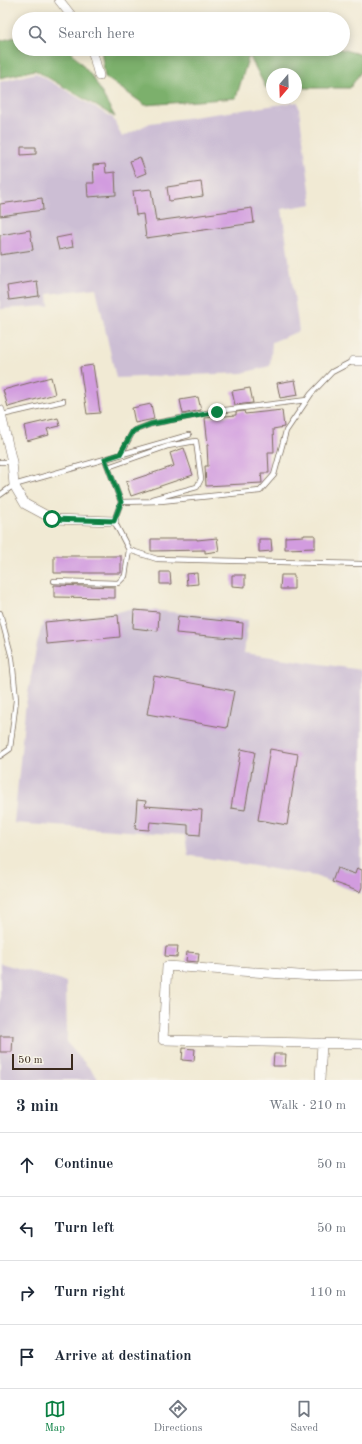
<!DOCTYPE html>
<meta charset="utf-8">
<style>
body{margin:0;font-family:"Old Standard TT",serif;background:#f2f2f3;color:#1f2937}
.compass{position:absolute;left:266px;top:68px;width:36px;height:36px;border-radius:50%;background:#fff;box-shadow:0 2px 10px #0003;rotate:199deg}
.scale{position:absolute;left:12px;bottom:10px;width:61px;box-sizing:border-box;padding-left:4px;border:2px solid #3b2a1e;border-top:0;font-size:11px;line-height:14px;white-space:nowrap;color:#3b2a1e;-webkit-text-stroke:3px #f7f3e8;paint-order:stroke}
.stop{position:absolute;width:12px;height:12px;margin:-9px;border:3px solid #0b8043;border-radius:50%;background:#fff}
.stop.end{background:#0b8043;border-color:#fff;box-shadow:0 1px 4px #0008}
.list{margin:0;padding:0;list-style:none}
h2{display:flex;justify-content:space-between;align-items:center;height:52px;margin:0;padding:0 16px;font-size:17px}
h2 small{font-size:13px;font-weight:400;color:#747a83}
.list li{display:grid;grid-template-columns:26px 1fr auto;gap:12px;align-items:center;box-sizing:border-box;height:64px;padding:0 16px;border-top:1px solid #e0e1e3}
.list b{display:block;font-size:15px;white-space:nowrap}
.list em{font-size:13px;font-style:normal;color:#747a83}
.icon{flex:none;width:22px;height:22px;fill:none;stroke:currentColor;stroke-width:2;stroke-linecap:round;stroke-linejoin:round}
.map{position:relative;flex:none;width:362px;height:1080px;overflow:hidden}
.search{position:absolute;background:#fff;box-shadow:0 2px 10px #0003;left:12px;right:12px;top:12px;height:44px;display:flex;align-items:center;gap:10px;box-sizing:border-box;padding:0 14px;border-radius:22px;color:#747a83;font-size:15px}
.sheet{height:308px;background:#fff}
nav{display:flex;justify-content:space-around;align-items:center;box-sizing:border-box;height:56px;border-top:1px solid #e0e1e3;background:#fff;font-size:11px;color:#747a83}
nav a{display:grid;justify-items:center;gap:2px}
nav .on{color:#0b8043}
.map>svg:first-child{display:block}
.industrial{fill:#ccbed4}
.forest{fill:#7bb06c;stroke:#5b6d45}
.building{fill:#d29cdf}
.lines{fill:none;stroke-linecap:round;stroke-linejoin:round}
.lane-casing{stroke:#7b6d5e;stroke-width:6}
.street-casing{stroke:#7b6d5e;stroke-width:10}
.lane{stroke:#fff;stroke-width:4.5}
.street{stroke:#fff;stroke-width:9}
.route{stroke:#0b8043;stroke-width:5}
</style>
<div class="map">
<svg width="362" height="1080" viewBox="0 0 362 1080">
<rect width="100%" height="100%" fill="#f7f3e8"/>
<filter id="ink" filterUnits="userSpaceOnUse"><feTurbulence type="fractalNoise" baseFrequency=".025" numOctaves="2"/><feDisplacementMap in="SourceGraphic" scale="8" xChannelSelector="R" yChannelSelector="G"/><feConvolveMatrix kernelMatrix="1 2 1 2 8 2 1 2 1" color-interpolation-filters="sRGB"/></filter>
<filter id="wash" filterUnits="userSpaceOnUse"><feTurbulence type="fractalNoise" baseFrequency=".012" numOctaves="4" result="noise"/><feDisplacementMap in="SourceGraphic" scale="16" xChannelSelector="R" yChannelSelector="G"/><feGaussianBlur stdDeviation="0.9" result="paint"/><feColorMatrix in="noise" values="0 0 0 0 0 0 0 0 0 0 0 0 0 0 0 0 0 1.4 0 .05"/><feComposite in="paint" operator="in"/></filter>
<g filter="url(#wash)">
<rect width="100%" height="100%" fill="#f1ead4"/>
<path class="industrial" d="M36,73L113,118L122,137L150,123L298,102L312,204L282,209L299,331L272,342L270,366L242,373L116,378L96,288L48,294L49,306L0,309V82Z
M134,608L248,620L244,653L362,670L361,894L315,876L188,855L185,835L14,823L25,710L37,644L43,622L118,612Z
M0,963L66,982L67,1043L97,1077V1080H0Z"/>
<path class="forest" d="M19,36V49H69L94,79L115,117L35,70L0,78V41Z
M101,49H341L362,55V70L350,88H296V74H272V88H266L249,55L236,98L145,105L105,77Z"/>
<g id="blocks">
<path class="building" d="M21,147H36V154L21,155Z
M140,157L146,173L136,177L130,161Z
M105,164L106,173L115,172L116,195L88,197L87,183H94L93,165Z
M201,182L203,196L169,201L167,187Z
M151,189L156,221L252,208L254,223L146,238L143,214L136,215L133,191Z
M42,198L43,210L0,216V204Z
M30,230L33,250L0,255V235Z
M71,235L73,247L59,250L56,238Z
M37,281L39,296L9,300L7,286Z
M93,365L100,413L87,414L80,367Z
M51,377L55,394L8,407L3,390Z
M295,380L298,395L280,398L277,383Z
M250,388L253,403L235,405L232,391Z
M198,397L201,410L183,414L180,400Z
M151,404L154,419L135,423L132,408Z
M282,410L284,427L273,429L274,452H268L269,473H261L262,483L206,486L205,466H208L207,445H208L205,418L236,415V412L244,411L245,414Z
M58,418L60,426L47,429L49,435L27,441L24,426Z
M184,448L193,475L131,496L126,482L174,466L170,453Z
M304,535H315V548L285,549V537L304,536Z
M217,538L219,551L205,553V550L151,551V539H197V540Z
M259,539H271L272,551L259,552Z
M54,556H121V573H54Z
M160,572H170L171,584H160Z
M197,573L198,584L187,585L186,574Z
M232,575H245V587L232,586Z
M281,575H294V589H280Z
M54,585L115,587V598L54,597Z
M134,610L159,612L158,631L133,628Z
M118,615L120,637L47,644L45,622Z
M178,616L243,623L242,639L176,633Z
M154,676L234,691L227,728L147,714Z
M241,749L255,752L245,810L231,808Z
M270,749L298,754L287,825L258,820Z
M137,800L146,801L145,806L202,810L200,835L188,834V825L150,822L149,830L135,829Z
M337,868L355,874L357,868L362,870V887L360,892L332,882Z
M166,946H178L177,957L165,956Z
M187,952L199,953L198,962L186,961Z
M0,1036H13L12,1052H0Z
M183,1048L195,1049L194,1061L182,1060Z
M274,1054H286L285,1066H273Z"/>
</g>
</g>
<g filter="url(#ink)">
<use href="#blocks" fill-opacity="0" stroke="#7b6d5e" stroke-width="1"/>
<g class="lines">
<g class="lane-casing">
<path id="lane" d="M2,415L63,401
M121,454L133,431L151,424L217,411L307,400
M105,459L121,502L161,501L260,491L274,475L286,431L311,394L332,372L353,361
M0,462H12
M108,467L168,446L196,441L201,479L197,487L152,499
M0,495L14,485L189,435
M121,502L114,521L129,550L157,559L362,564
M54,581L118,583L125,576L129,550
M0,613L12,658L16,700L10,749L0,756"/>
</g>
<g class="street-casing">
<path id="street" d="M59,0L74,19
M92,49L99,76
M353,361H362
M0,410L12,462L14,485L25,504L53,519L114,521
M362,975L313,976L167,966L163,1040L362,1044
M320,1080L322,1043"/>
</g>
<use href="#lane" class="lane"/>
<use href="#street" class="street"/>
</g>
</g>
<g class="lines" filter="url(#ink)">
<path class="route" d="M52,519L114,521L121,502L105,459L120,454L133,431L151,424L217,412"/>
</g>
</svg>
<svg class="compass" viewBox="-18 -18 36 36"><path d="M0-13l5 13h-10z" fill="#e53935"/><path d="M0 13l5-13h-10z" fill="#747a83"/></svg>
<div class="scale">50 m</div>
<div class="stop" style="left:52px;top:519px"></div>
<div class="stop end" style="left:217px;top:412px"></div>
<div class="search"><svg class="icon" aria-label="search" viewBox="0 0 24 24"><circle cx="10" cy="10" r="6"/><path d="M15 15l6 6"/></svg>Search here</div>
</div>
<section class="sheet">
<h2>3 min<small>Walk · 210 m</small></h2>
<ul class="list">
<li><svg class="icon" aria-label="ahead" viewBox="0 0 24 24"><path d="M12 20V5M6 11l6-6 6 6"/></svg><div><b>Continue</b></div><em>50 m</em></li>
<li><svg class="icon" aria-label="left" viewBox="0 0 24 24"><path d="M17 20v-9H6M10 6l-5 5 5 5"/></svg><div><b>Turn left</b></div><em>50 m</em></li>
<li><svg class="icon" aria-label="right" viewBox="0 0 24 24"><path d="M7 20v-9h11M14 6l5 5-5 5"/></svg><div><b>Turn right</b></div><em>110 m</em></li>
<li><svg class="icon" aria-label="arrive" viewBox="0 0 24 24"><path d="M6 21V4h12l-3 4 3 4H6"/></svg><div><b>Arrive at destination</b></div></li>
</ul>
</section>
<nav>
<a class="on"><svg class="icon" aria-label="map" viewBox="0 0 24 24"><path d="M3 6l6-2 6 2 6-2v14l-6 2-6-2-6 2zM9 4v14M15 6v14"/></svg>Map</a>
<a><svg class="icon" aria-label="directions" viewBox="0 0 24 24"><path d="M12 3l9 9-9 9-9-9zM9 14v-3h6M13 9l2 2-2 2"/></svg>Directions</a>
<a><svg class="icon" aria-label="saved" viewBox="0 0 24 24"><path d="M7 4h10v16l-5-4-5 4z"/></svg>Saved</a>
</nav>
